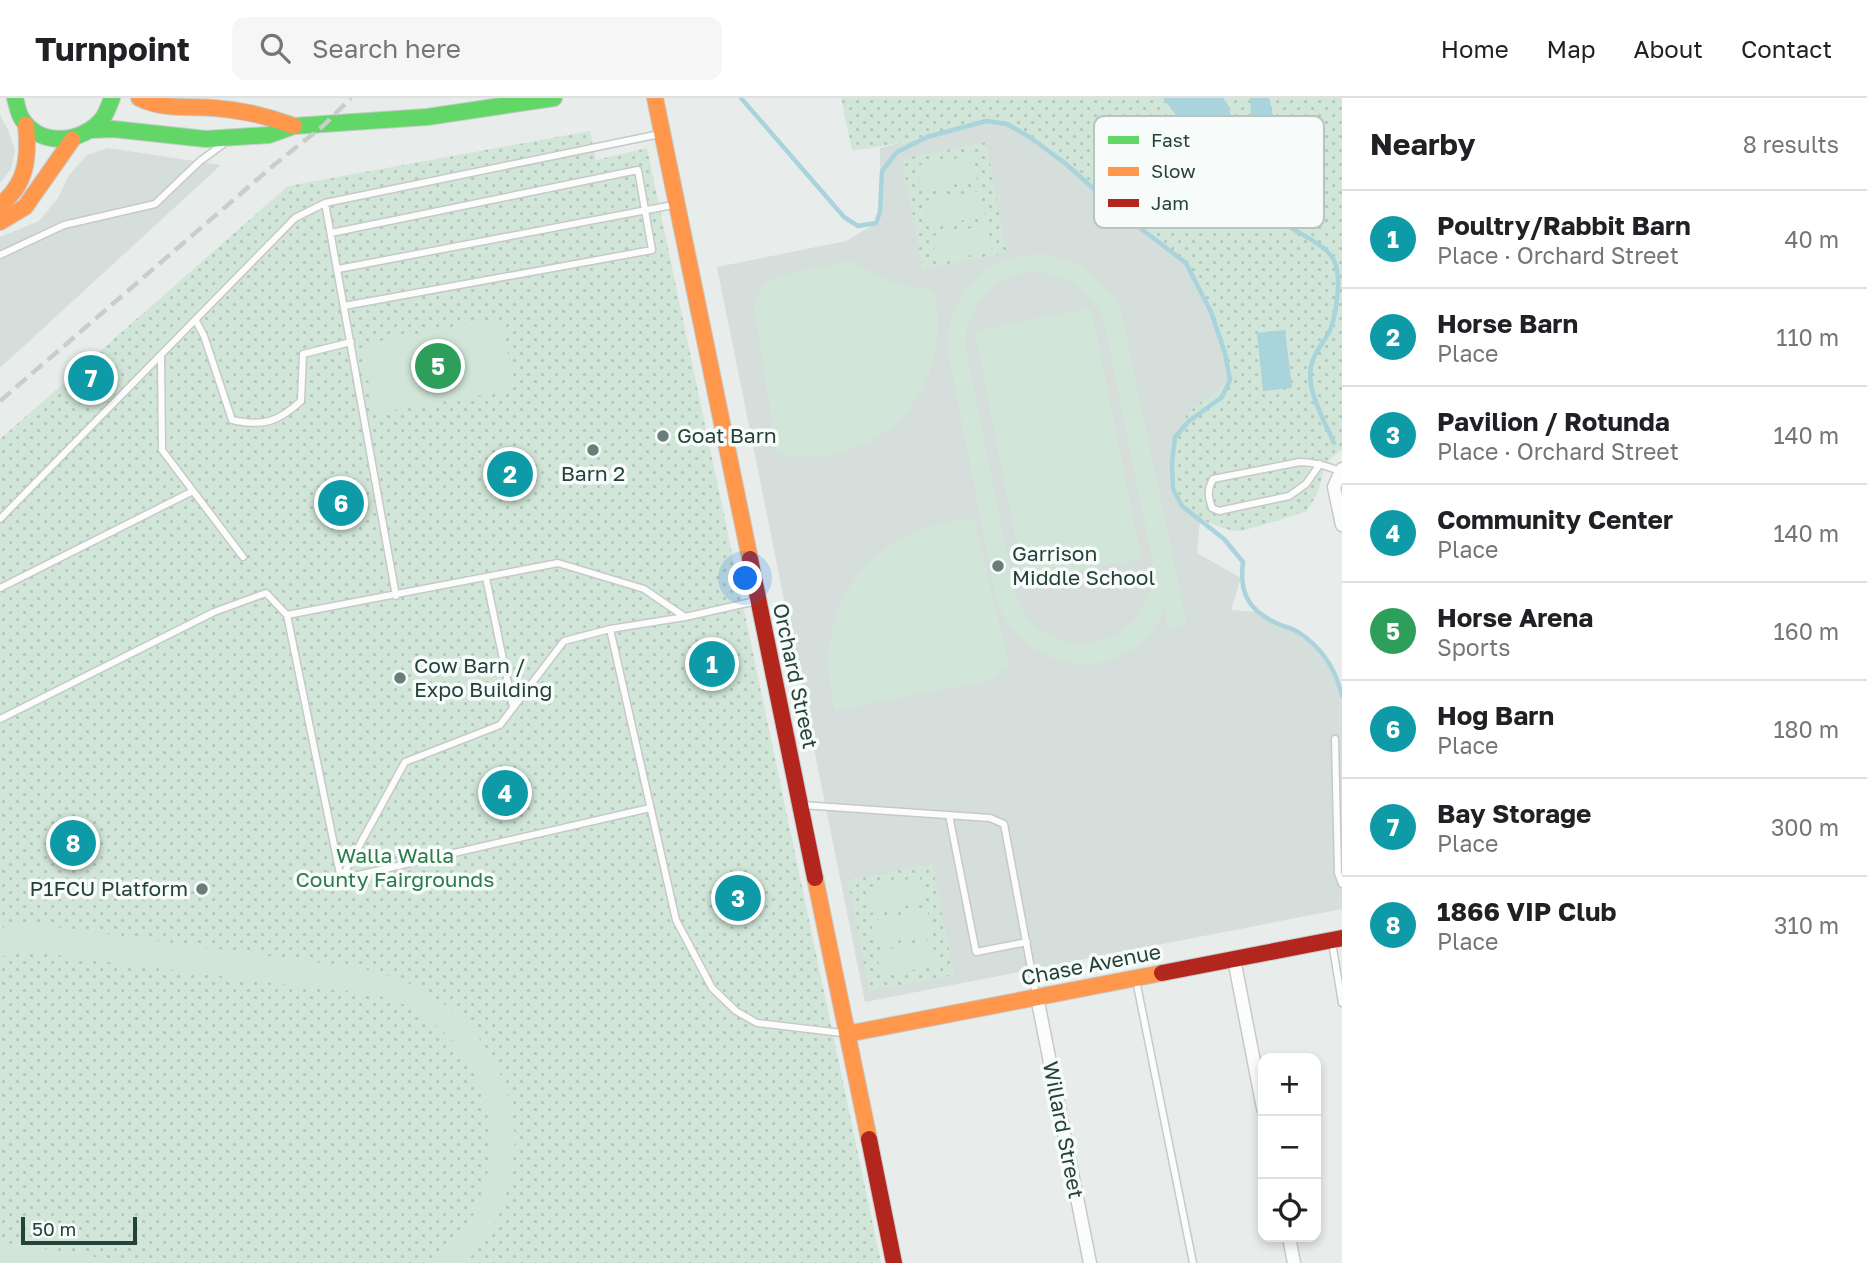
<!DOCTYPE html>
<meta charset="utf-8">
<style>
body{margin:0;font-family:"Golos Text",sans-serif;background:#f6f6f6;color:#202124}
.controls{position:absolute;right:21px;bottom:21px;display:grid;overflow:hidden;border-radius:14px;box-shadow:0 4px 10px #0003}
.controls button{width:63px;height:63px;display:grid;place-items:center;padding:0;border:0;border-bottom:2px solid #e0e0e0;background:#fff;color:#202124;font:35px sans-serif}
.scale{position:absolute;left:21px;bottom:18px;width:116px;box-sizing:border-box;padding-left:7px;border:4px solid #24423a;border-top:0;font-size:19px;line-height:24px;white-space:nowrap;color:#24423a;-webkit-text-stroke:5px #f7fbf9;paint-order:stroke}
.you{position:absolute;left:746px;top:481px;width:24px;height:24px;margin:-18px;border:5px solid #fff;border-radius:50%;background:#1a73e8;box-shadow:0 0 0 10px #1a73e833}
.badge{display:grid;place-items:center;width:46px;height:46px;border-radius:50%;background:#0f766e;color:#fff;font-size:23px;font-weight:700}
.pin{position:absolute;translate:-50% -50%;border:4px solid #fff;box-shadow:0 2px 7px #0006}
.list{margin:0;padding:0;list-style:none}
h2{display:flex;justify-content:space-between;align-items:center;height:91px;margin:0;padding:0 28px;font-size:30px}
h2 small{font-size:23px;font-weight:400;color:#757577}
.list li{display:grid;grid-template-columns:46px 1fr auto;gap:21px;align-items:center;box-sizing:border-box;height:98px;padding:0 28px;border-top:2px solid #e0e0e0}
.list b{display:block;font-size:26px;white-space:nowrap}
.list p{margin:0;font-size:23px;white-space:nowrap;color:#757577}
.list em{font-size:23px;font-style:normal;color:#757577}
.icon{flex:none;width:38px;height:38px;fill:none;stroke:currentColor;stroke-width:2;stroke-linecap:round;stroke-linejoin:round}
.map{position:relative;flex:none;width:1342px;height:1165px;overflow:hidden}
header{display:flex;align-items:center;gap:42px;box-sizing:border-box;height:98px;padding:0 35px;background:#fff;border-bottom:2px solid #e0e0e0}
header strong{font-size:33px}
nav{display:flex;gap:38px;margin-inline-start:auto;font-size:24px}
.search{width:490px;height:63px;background:#f6f6f6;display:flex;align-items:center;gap:18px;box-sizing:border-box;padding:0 24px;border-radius:14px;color:#757577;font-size:26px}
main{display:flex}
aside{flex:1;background:#fff}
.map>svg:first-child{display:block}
.built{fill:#d6dedb}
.park{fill:url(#park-dots)}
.pitch{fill:#d1e6d8;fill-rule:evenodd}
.water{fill:#a9d4db}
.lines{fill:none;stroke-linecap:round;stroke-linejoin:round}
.stream{stroke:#a9d4db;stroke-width:4.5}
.lane-casing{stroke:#c5cac8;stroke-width:9}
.street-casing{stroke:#c5cac8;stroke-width:15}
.fast-casing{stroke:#c3cbc8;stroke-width:18}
.slow-casing{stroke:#c3cbc8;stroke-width:18}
.jam-casing{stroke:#c3cbc8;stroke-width:18}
.lane{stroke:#fcfcfc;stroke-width:6}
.street{stroke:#fcfcfc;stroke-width:12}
.fast{stroke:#63d668;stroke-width:16}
.slow{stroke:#ff974d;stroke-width:16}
.jam{stroke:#b3261e;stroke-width:16}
.rail{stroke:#c9cdcc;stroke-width:4.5;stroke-dasharray:14 7;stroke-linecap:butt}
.poi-dot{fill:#697e78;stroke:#f7fbf9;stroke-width:2.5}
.labels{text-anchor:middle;stroke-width:7;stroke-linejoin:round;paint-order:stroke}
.poi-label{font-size:21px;fill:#24423a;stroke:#f7fbf9;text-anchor:start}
.street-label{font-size:21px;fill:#24423a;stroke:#f7fbf9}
.park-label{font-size:21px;fill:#2d7a4b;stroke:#f7fbf9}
.key{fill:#f7fbf9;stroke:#b8c4c0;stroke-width:2}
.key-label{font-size:19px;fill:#24423a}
</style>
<header>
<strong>Turnpoint</strong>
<div class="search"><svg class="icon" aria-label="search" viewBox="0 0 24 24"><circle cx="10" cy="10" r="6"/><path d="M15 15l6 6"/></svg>Search here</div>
<nav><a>Home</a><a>Map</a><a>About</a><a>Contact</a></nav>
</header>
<main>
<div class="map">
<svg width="1342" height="1165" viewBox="0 0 1342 1165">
<defs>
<pattern id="park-dots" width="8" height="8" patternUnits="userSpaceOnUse" patternTransform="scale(1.75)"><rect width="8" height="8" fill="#d1e6d8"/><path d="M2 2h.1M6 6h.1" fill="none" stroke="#b3c6ba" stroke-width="1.8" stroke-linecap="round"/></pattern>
</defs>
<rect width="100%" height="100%" fill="#e8edeb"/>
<path class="built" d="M0,17L8,32L15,52L11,71L0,85Z
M986,23L1007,26L1031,40L1066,66L1186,165L1211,214L1225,255L1230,282L1185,319L1182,409L1200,421L1197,455L1241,480L1231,512L1258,514L1275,525L1298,534L1320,551L1339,587L1342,598V811L865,904L717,169L846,143L876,125L880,113V50Z
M108,50L221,67L0,270V139L39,123L58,100L69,77L87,57Z"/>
<path class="park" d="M841,0H1342V352C1321,365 1326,370 1319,391C1316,399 1311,406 1307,413C1293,417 1247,434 1235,433C1221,431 1190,418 1181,408C1165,388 1171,340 1184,320C1195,306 1216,294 1230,282C1223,242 1210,202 1187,168C1179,156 1139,130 1125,118C1091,91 1031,23 987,23C974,23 958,29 945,33C914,41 884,50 852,52Z
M590,33L596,62L647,50L881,1165H0V341L288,88Z
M986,44L1007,155L923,171L902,61Z
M932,766L954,877L869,893L848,782Z"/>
<path class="pitch" d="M973,57L977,82L922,93L917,68Z
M980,93L985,118L929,129L924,103Z
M987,127L992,153L936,164L931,138Z
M1042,156C1079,162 1105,180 1121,214L1187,526L1169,531L1164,512C1130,589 1032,580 998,508L947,250C949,193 985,158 1042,156ZM1029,174C1063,174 1087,189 1103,219L1152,460C1162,547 1055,579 1016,501L965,247C968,208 990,182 1029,174Z
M850,163L895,186L934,192C955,294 880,374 777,356L753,203L765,186L782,177Z
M1091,210L1141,461L1024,483L975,233Z
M494,221L503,230L513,282L506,293L382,314L373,308L363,253L369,245Z
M957,422H974L1010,568L991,582L835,612C810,518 861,438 957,422Z
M920,779L925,804L870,815L865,790Z
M927,811L932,836L876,847L871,823Z
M26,825L364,871C506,900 564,1055 466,1165H433C515,1102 507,972 421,916C393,898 362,892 329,892L24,853L0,859V830Z
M932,842L937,867L882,878L876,854Z
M0,1144L134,1165H0Z"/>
<path class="water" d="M1163,0H1223L1228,7L1231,18L1241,21L1251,17L1250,0H1269C1274,20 1280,49 1266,67C1261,73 1255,76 1252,84L1247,86L1212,61L1199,47Z
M1285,232L1292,290L1263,293L1257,235Z"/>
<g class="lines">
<path class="stream" d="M741,0L844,119L858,128L876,125L880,114L882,73L897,54L927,39L986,23L1007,26L1031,40L1066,66L1123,117L1186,165L1211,214L1225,255L1230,282L1222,299L1189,323L1175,339L1172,365L1173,391L1182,408L1224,441L1243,464C1239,494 1248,512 1276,525C1284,529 1293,530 1301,536C1323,551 1336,572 1342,598
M1247,86C1259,100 1269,113 1284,125C1299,137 1331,147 1336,168C1341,184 1336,222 1328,236C1322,247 1313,256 1311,269C1306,293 1325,323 1334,345"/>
<g class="lane-casing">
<path id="lane" d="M325,105L660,36
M331,135L638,72L652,152L344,208
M0,157L64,127L155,106L200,63L222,47
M338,171L673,107
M196,223L204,238L232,322C263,329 278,324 301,303L303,256L351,244
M161,259L162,352L243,459
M1320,366L1306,386L1289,398L1219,413L1212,410C1208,398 1207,392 1213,381L1300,364C1314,364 1326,368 1340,373
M0,421L295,120L325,105L396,498
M486,480L513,609
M0,490L191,394
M756,503L685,519L610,531L676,822L712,890L736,913L757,925L842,935
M0,621L214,514L266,495L287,517
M1335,641L1338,775L1342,786
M802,707L990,720L1004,726L1036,897
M949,717L976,854L1027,844
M341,781L287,517L558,465L644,491L685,519
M341,781L405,664L500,627L564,543L610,531
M341,781L650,710
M1332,844L1342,905
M1136,882L1193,1165"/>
</g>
<g class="street-casing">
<path id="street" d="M1342,371L1334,389L1342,427
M1234,861L1263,1010
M1037,899L1090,1165
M1289,1139L1294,1165"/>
</g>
<g class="fast-casing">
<path id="fast" d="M15,0C17,7 18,15 22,21C41,50 83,45 103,20C107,14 109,7 112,0
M91,32L113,31L206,41L269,37L294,28L427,19L554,0"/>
</g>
<g class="slow-casing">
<path id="slow" d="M139,0C163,12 188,8 214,10C242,12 268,18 294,28
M655,0L750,461
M0,107C27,86 29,59 26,27
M0,124L25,109L72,42
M815,780L869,1041
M847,936L1162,875"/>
</g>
<g class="jam-casing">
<path id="jam" d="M750,461L815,780
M1162,875L1342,840
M869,1041L894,1165"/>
</g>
<use href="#lane" class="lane"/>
<use href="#street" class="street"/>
<use href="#fast" class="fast"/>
<use href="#slow" class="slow"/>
<use href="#jam" class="jam"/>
<path class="rail" d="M0,303L274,67L323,28L351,0"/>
</g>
<g class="poi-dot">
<circle cx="663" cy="338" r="7"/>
<circle cx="593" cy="352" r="7"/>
<circle cx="998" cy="468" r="7"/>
<circle cx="400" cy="580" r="7"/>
<circle cx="202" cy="791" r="7"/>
</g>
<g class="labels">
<g class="poi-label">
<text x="677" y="345">Goat Barn</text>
<text x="593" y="383" text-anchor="middle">Barn 2</text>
<text x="1012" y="463">Garrison<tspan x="1012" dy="24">Middle School</tspan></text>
<text x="414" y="575">Cow Barn /<tspan x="414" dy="24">Expo Building</tspan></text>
<text x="188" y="798" text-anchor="end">P1FCU Platform</text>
</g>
<g class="street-label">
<text transform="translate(795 578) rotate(78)" y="7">Orchard Street</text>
<text transform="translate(1091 867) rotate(-11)" y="7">Chase Avenue</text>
<text transform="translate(1063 1032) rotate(79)" y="7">Willard Street</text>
</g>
<g class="park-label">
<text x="395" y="765">Walla Walla<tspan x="395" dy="24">County Fairgrounds</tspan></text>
</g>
</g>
<rect x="1094" y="18" width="230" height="112" rx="10" class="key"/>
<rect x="1108" y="38" width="31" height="8" fill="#63d668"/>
<rect x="1108" y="69" width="31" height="9" fill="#ff974d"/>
<rect x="1108" y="101" width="31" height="8" fill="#b3261e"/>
<g class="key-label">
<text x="1151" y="49">Fast</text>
<text x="1151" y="80">Slow</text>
<text x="1151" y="112">Jam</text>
</g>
</svg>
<div class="controls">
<button>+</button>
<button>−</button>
<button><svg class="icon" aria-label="locate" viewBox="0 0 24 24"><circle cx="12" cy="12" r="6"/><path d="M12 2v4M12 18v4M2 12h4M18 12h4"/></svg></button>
</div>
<div class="scale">50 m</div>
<div class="you"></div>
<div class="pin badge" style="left:712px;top:566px;background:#0f9aa8">1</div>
<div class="pin badge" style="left:510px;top:376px;background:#0f9aa8">2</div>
<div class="pin badge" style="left:738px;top:800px;background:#0f9aa8">3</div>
<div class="pin badge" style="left:505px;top:695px;background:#0f9aa8">4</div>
<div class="pin badge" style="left:438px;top:268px;background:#2e9e5b">5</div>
<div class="pin badge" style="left:341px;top:405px;background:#0f9aa8">6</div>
<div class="pin badge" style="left:91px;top:280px;background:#0f9aa8">7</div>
<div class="pin badge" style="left:73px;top:745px;background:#0f9aa8">8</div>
</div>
<aside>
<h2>Nearby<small>8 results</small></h2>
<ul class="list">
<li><span class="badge" style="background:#0f9aa8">1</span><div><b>Poultry/Rabbit Barn</b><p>Place · Orchard Street</p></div><em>40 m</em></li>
<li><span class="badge" style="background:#0f9aa8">2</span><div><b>Horse Barn</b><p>Place</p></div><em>110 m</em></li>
<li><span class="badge" style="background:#0f9aa8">3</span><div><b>Pavilion / Rotunda</b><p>Place · Orchard Street</p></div><em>140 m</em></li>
<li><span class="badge" style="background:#0f9aa8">4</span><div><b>Community Center</b><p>Place</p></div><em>140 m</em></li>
<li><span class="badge" style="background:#2e9e5b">5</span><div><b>Horse Arena</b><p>Sports</p></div><em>160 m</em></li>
<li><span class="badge" style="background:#0f9aa8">6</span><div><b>Hog Barn</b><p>Place</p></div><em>180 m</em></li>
<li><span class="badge" style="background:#0f9aa8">7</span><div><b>Bay Storage</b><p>Place</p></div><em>300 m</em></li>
<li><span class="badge" style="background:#0f9aa8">8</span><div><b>1866 VIP Club</b><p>Place</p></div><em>310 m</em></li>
</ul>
</aside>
</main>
